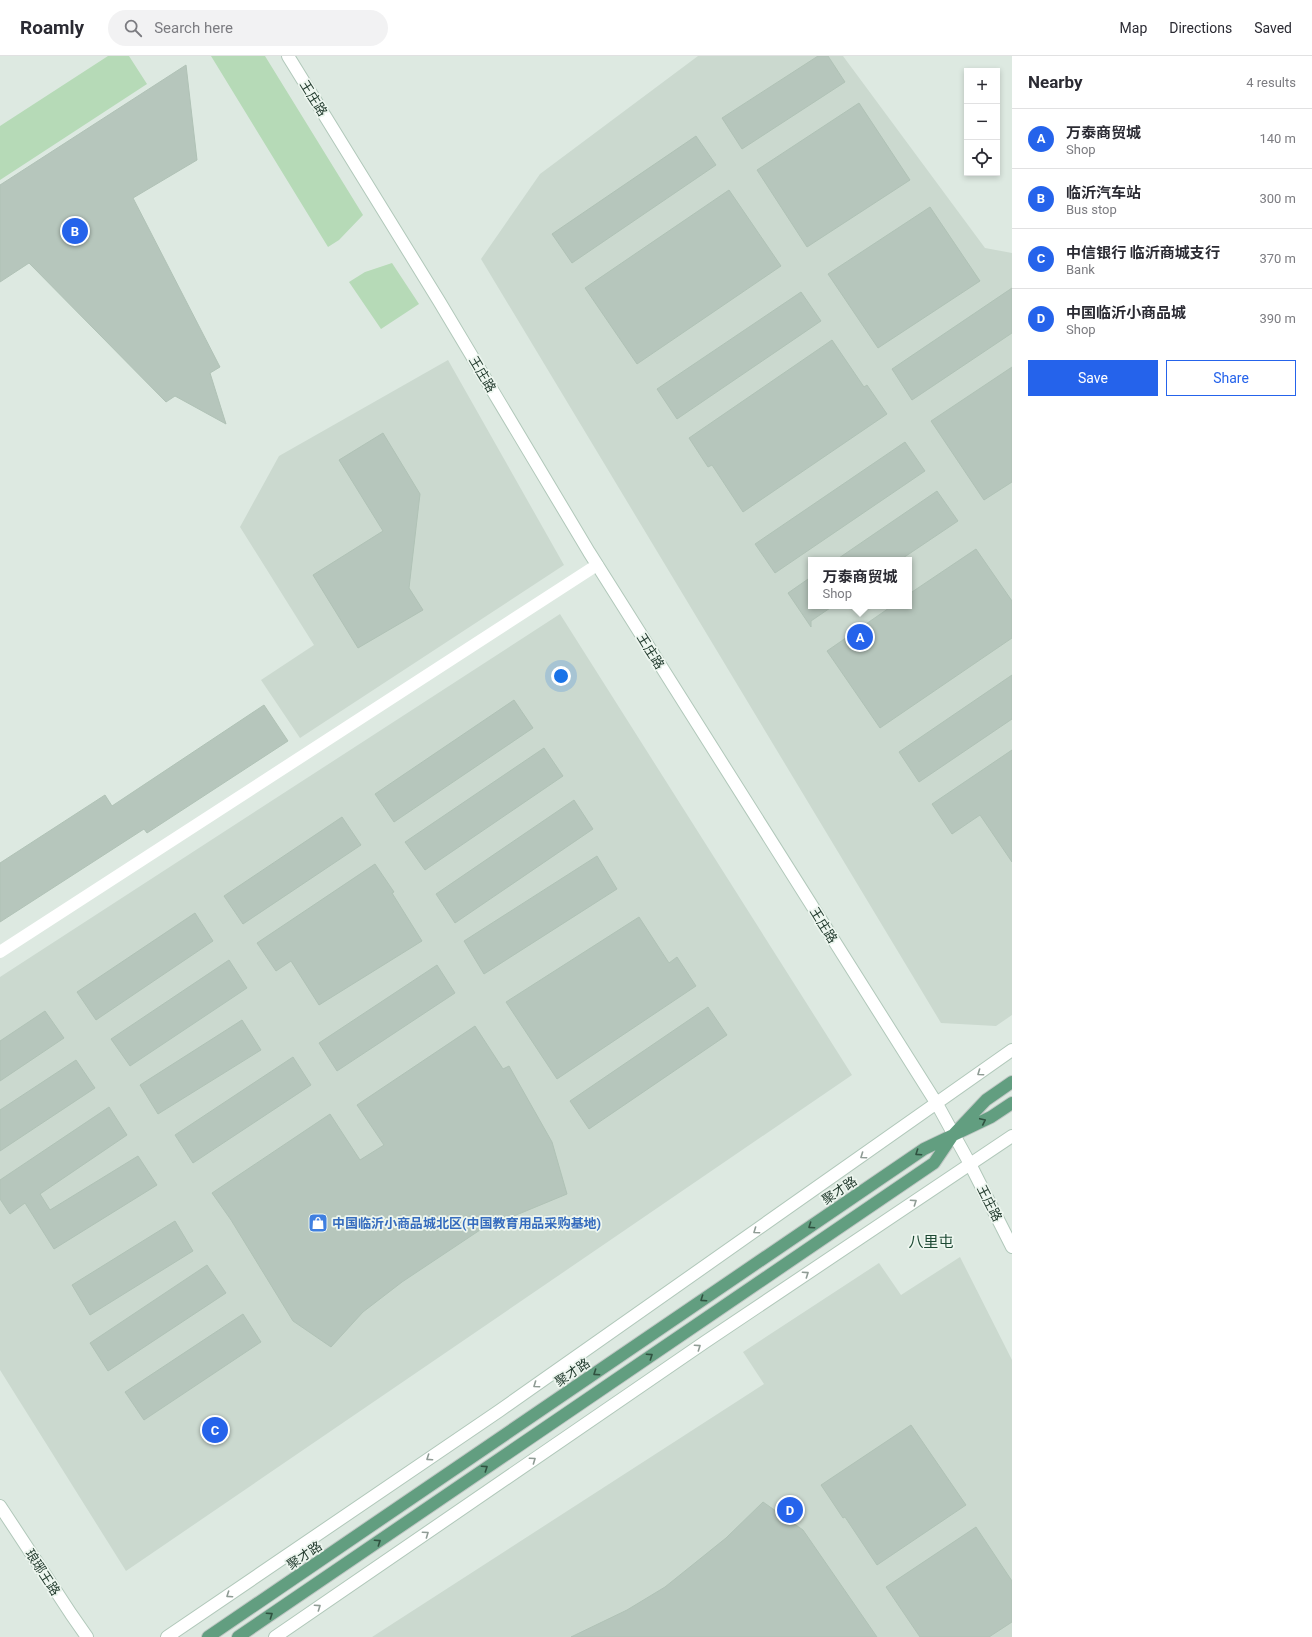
<!DOCTYPE html>
<meta charset="utf-8">
<style>
body{margin:0;font-family:Roboto,"Noto Sans SC",sans-serif;background:#f2f2f3;color:#2b2b33}
.controls{position:absolute;right:12px;top:12px;display:grid;overflow:hidden;border-radius:0px;box-shadow:0 2px 6px #0003}
.controls button{width:36px;height:36px;display:grid;place-items:center;padding:0;border:0;border-bottom:1px solid #e1e1e2;background:#fff;color:#2b2b33;font:20px sans-serif}
.you{position:absolute;left:561px;top:620px;width:14px;height:14px;margin:-10px;border:3px solid #fff;border-radius:50%;background:#1a73e8;box-shadow:0 0 0 6px #1a73e833}
.badge{display:grid;place-items:center;width:26px;height:26px;border-radius:50%;background:#2563eb;color:#fff;font-size:13px;font-weight:700}
.pin{position:absolute;translate:-50% -50%;border:2px solid #fff;box-shadow:0 1px 4px #0006}
.popup{position:absolute;left:808px;top:501px;width:104px;height:52px;box-sizing:border-box;display:grid;place-content:center;border-radius:0px;background:#fff;filter:drop-shadow(0 1px 3px #0005);font-size:13px;white-space:nowrap;color:#7c7c81}
.popup b{font-size:15px;color:#2b2b33}
.popup::after{content:'';position:absolute;left:50%;top:100%;margin-left:-8px;border:8px solid transparent;border-top-color:#fff}
.list{margin:0;padding:0;list-style:none}
h2{display:flex;justify-content:space-between;align-items:center;height:52px;margin:0;padding:0 16px;font-size:17px}
h2 small{font-size:13px;font-weight:400;color:#7c7c81}
.list li{display:grid;grid-template-columns:26px 1fr auto;gap:12px;align-items:center;box-sizing:border-box;height:60px;padding:0 16px;border-top:1px solid #e1e1e2}
.list b{display:block;font-size:15px;white-space:nowrap}
.list p{margin:0;font-size:13px;white-space:nowrap;color:#7c7c81}
.list em{font-size:13px;font-style:normal;color:#7c7c81}
.actions{display:flex;gap:8px;padding:12px 16px}
.actions a{flex:1;padding:9px 0;border:1px solid #2563eb;border-radius:0px;text-align:center;font-size:14px;color:#2563eb}
.actions .main{background:#2563eb;color:#fff}
.icon{flex:none;width:22px;height:22px;fill:none;stroke:currentColor;stroke-width:2;stroke-linecap:round;stroke-linejoin:round}
.map{position:relative;flex:none;width:1012px;height:1581px;overflow:hidden}
header{display:flex;align-items:center;gap:24px;box-sizing:border-box;height:56px;padding:0 20px;background:#fff;border-bottom:1px solid #e1e1e2}
header strong{font-size:19px}
nav{display:flex;gap:22px;margin-inline-start:auto;font-size:14px}
.search{width:280px;height:36px;background:#f2f2f3;display:flex;align-items:center;gap:10px;box-sizing:border-box;padding:0 14px;border-radius:22px;color:#7c7c81;font-size:15px}
main{display:flex}
aside{flex:1;background:#fff}
.map>svg:first-child{display:block}
.built{fill:#cbd9cf;fill-rule:evenodd}
.green{fill:#b6dab7}
.building{fill:#b6c6bc;stroke:#b0c2b6}
.lines{fill:none;stroke-linecap:round;stroke-linejoin:round}
.secondary-casing{stroke:#b1c8ba;stroke-width:14}
.primary-casing{stroke:#c0c7c4;stroke-width:14}
.street{stroke:#fff;stroke-width:12}
.secondary{stroke:#fff;stroke-width:12}
.primary{stroke:#629e80;stroke-width:12}
.oneway{stroke:#8f9c95}
.oneway2{stroke:#305240}
.labels{text-anchor:middle;stroke-width:3.5;stroke-linejoin:round;paint-order:stroke}
.street-label{font-size:13px;fill:#1f382b;stroke:#edf6ef}
.shop-label{font-size:13px;font-weight:bold;fill:#366cbe;stroke:#edf6ef;text-anchor:start}
.quarter-label{font-size:15px;fill:#1c4933;stroke:#edf6ef}
</style>
<header>
<strong>Roamly</strong>
<div class="search"><svg class="icon" aria-label="search" viewBox="0 0 24 24"><circle cx="10" cy="10" r="6"/><path d="M15 15l6 6"/></svg>Search here</div>
<nav><a>Map</a><a>Directions</a><a>Saved</a></nav>
</header>
<main>
<div class="map">
<svg width="1012" height="1581" viewBox="0 0 1012 1581">
<rect width="100%" height="100%" fill="#dde9e1"/>
<path class="built" d="M698,0H843L985,192L1012,197V959L996,970L941,967L481,203L540,118ZM811,504H909V550H811Z
M448,304L564,509L300,682L261,624L314,589L240,471L279,400Z
M560,558L852,1019L126,1515L0,1314V921Z
M960,1201L1012,1304V1581H372L764,1328L743,1296L879,1207L901,1239Z"/>
<path class="green" d="M108,0H129L147,28L0,124V70Z
M211,0H265L363,159L339,184L328,191Z
M392,207L419,248L381,273L349,226L365,216Z"/>
<path class="building" d="M818,0H828L845,26L742,93L722,62Z
M186,9L197,104L133,142L220,311L210,317L226,368L175,340L166,346L29,207L0,226V129Z
M859,47L910,124L807,191L757,114Z
M696,80L716,109L572,207L552,178Z
M729,134L781,210L637,308L585,232Z
M930,151L980,225L878,292L828,218Z
M1012,232V277L912,344L892,313Z
M801,236L821,265L677,363L657,333Z
M832,284L864,331L867,329L887,358L743,456L712,409L708,411L689,382Z
M1012,311V426L984,444L931,365Z
M383,377L420,438L409,532L423,554L358,592L313,519L383,475L339,404Z
M905,386L925,415L775,517L755,488Z
M937,435L958,465L900,504H836Z
M976,493L1012,545V582L880,672L827,595L892,550H909V538Z
M811,521V550H833L811,565V571L788,537Z
M1012,619V663L919,726L899,696Z
M514,644L533,672L394,766L375,738Z
M264,649L288,685L147,777L144,773L0,866V807L105,739L112,750Z
M544,692L563,720L425,814L405,786Z
M1012,694V806L980,759L952,778L932,748Z
M574,744L593,773L455,867L436,838Z
M342,761L361,789L243,868L224,840Z
M597,800L617,833L484,918L464,885Z
M375,808L394,836L392,837L422,885L319,949L291,905L276,915L257,887Z
M195,857L213,885L96,964L77,936Z
M639,861L669,907L677,901L696,930L557,1023L506,946Z
M229,904L247,932L130,1010L111,983Z
M437,909L455,937L337,1015L319,987Z
M708,951L727,979L589,1073L570,1045Z
M45,955L64,982L0,1025V985Z
M242,964L261,994L158,1058L140,1029Z
M475,970L503,1013L509,1010L552,1086L567,1138L480,1174L402,1226L363,1256L331,1291L293,1265L231,1164L212,1137L330,1058L360,1104L384,1089L357,1049Z
M293,1001L311,1029L193,1107L175,1079Z
M76,1004L95,1032L0,1095V1054Z
M109,1051L127,1079L40,1138L50,1154L138,1100L157,1129L54,1193L25,1147L10,1158L0,1143V1124Z
M175,1165L193,1195L90,1259L72,1229Z
M207,1209L226,1237L108,1315L90,1287Z
M243,1258L261,1286L144,1364L125,1336Z
M911,1369L966,1449L877,1509L845,1461L843,1462L821,1429Z
M763,1446L803,1474L877,1581H571L627,1554L665,1531L726,1482Z
M976,1471L1012,1525V1566L989,1581H920L886,1531Z"/>
<g class="lines">
<g class="secondary-casing">
<path id="secondary" d="M288,0L439,245L589,496L937,1048L970,1108L1012,1191
M0,1450L71,1558L87,1581
M167,1581L499,1355L1012,994
M275,1581L705,1286L1012,1080"/>
</g>
<g class="primary-casing">
<path id="primary" d="M208,1581L924,1093L991,1061L1012,1047
M238,1581L934,1107L953,1079L986,1044L1012,1026"/>
</g>
<path class="street" d="M0,896L597,509"/>
<use href="#secondary" class="secondary"/>
<use href="#primary" class="primary"/>
</g>
<defs><path id="oneway-chevron" d="M-2-3.5L2.5 0L-2 3.5" fill="none" stroke-width="1.6" stroke-linecap="round" stroke-linejoin="round"/></defs>
<g class="oneway">
<use href="#oneway-chevron" transform="translate(980 1017) rotate(145)"/>
<use href="#oneway-chevron" transform="translate(863 1100) rotate(145)"/>
<use href="#oneway-chevron" transform="translate(914 1146) rotate(-34)"/>
<use href="#oneway-chevron" transform="translate(756 1175) rotate(145)"/>
<use href="#oneway-chevron" transform="translate(806 1218) rotate(-34)"/>
<use href="#oneway-chevron" transform="translate(698 1291) rotate(-34)"/>
<use href="#oneway-chevron" transform="translate(536 1329) rotate(145)"/>
<use href="#oneway-chevron" transform="translate(429 1402) rotate(146)"/>
<use href="#oneway-chevron" transform="translate(533 1404) rotate(-35)"/>
<use href="#oneway-chevron" transform="translate(426 1478) rotate(-35)"/>
<use href="#oneway-chevron" transform="translate(229 1539) rotate(146)"/>
<use href="#oneway-chevron" transform="translate(318 1551) rotate(-34)"/>
</g>
<g class="oneway2">
<use href="#oneway-chevron" transform="translate(983 1065) rotate(-25)"/>
<use href="#oneway-chevron" transform="translate(918 1097) rotate(146)"/>
<use href="#oneway-chevron" transform="translate(811 1170) rotate(146)"/>
<use href="#oneway-chevron" transform="translate(703 1243) rotate(146)"/>
<use href="#oneway-chevron" transform="translate(650 1300) rotate(-34)"/>
<use href="#oneway-chevron" transform="translate(596 1317) rotate(146)"/>
<use href="#oneway-chevron" transform="translate(485 1412) rotate(-34)"/>
<use href="#oneway-chevron" transform="translate(378 1486) rotate(-34)"/>
<use href="#oneway-chevron" transform="translate(270 1559) rotate(-34)"/>
</g>
<defs>
<g id="shop-square" transform="scale(1)"><rect x="-9" y="-9" width="18" height="18" rx="4" fill="#3f7fe0" stroke="#edf6ef"/><path d="M-5-2.5h2.3a2.7 3.5 0 0 1 5.4 0H5L5.5 6h-11ZM-1.5-2.5h3a1.5 2.3 0 0 0-3 0Z" fill="#fff"/></g>
</defs>
<g fill-rule="evenodd">
<use href="#shop-square" x="318" y="1167"/>
</g>
<g class="labels">
<g class="street-label">
<text transform="translate(314 42) rotate(58)" y="5">王庄路</text>
<text transform="translate(483 318) rotate(59)" y="5">王庄路</text>
<text transform="translate(651 595) rotate(58)" y="5">王庄路</text>
<text transform="translate(824 869) rotate(58)" y="5">王庄路</text>
<text transform="translate(839 1134) rotate(-34)" y="5">聚才路</text>
<text transform="translate(990 1147) rotate(63)" y="5">王庄路</text>
<text transform="translate(572 1316) rotate(-34)" y="5">聚才路</text>
<text transform="translate(304 1499) rotate(-34)" y="5">聚才路</text>
<text transform="translate(43 1516) rotate(57)" y="5">琅琊王路</text>
</g>
<g class="shop-label">
<text x="332" y="1172">中国临沂小商品城北区(中国教育用品采购基地)</text>
</g>
<g class="quarter-label">
<text x="931" y="1191">八里屯</text>
</g>
</g>
</svg>
<div class="controls">
<button>+</button>
<button>−</button>
<button><svg class="icon" aria-label="locate" viewBox="0 0 24 24"><circle cx="12" cy="12" r="6"/><path d="M12 2v4M12 18v4M2 12h4M18 12h4"/></svg></button>
</div>
<div class="you"></div>
<div class="pin badge" style="left:860px;top:581px">A</div>
<div class="popup"><b>万泰商贸城</b>Shop</div>
<div class="pin badge" style="left:75px;top:175px">B</div>
<div class="pin badge" style="left:215px;top:1374px">C</div>
<div class="pin badge" style="left:790px;top:1454px">D</div>
</div>
<aside>
<h2>Nearby<small>4 results</small></h2>
<ul class="list">
<li><span class="badge">A</span><div><b>万泰商贸城</b><p>Shop</p></div><em>140 m</em></li>
<li><span class="badge">B</span><div><b>临沂汽车站</b><p>Bus stop</p></div><em>300 m</em></li>
<li><span class="badge">C</span><div><b>中信银行 临沂商城支行</b><p>Bank</p></div><em>370 m</em></li>
<li><span class="badge">D</span><div><b>中国临沂小商品城</b><p>Shop</p></div><em>390 m</em></li>
</ul>
<div class="actions"><a class="main">Save</a><a>Share</a></div>
</aside>
</main>
